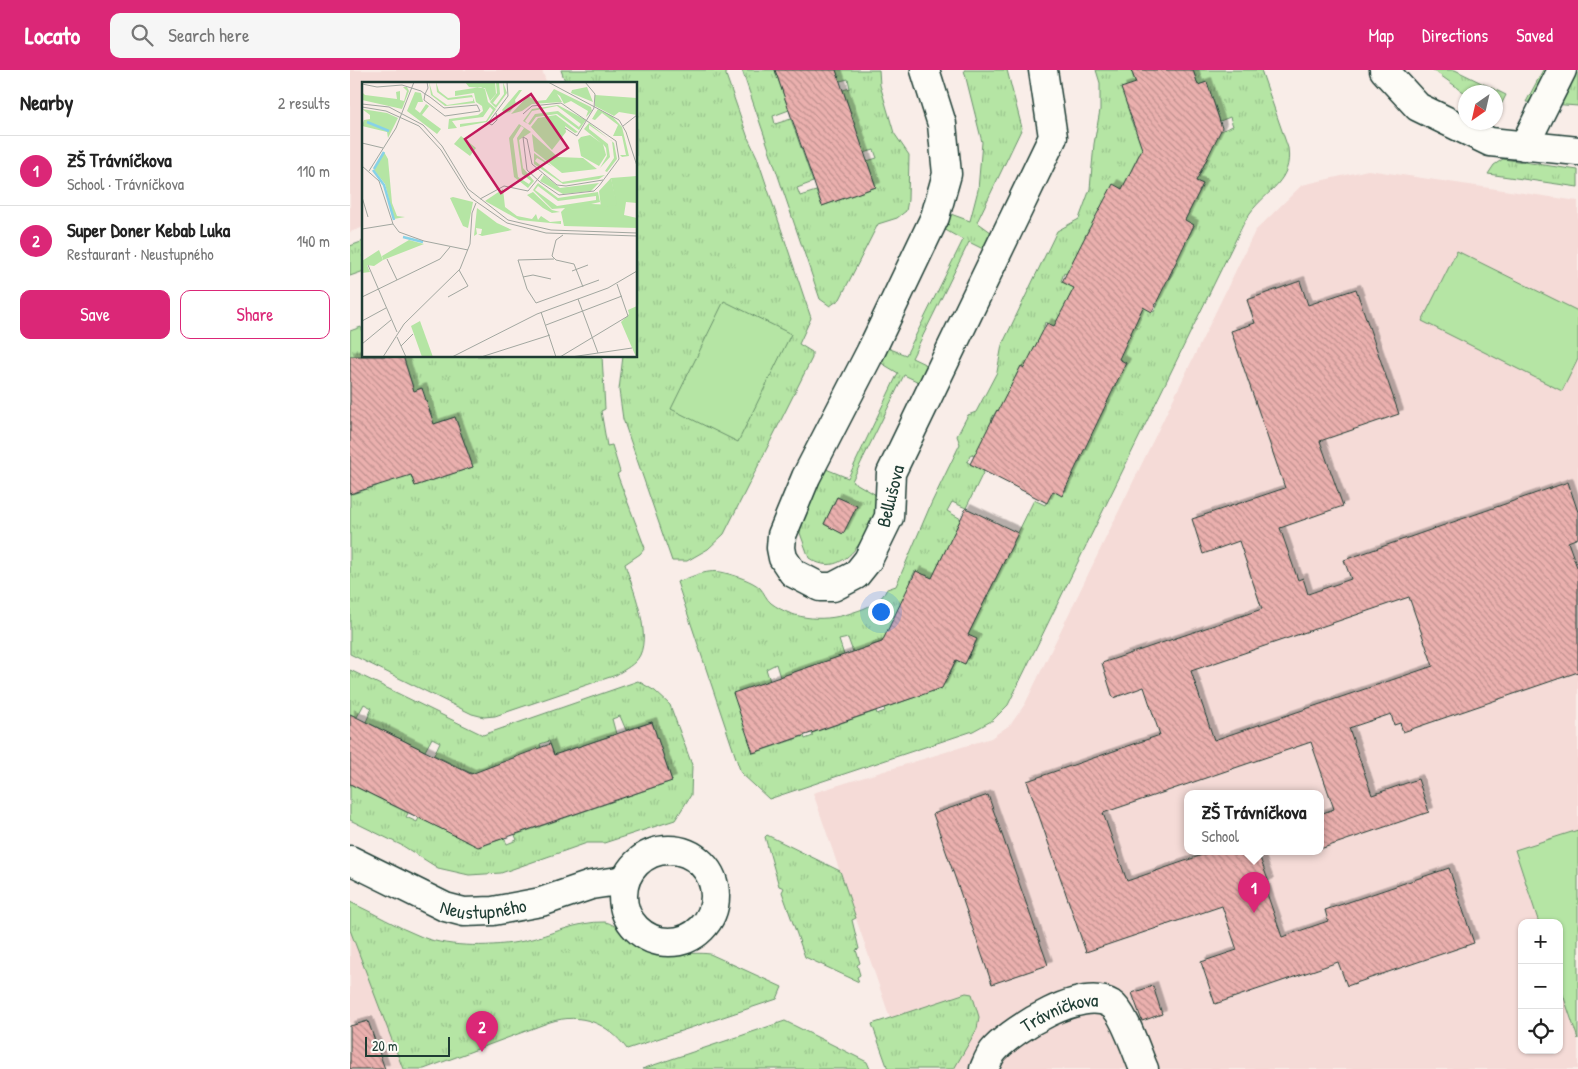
<!DOCTYPE html>
<meta charset="utf-8">
<style>
body{margin:0;font-family:"Patrick Hand",sans-serif;background:#f6f6f6;color:#222}
.controls{position:absolute;right:15px;bottom:15px;display:grid;overflow:hidden;border-radius:10px;box-shadow:0 1px 4px #0004}
.controls button{width:45px;height:45px;display:grid;place-items:center;padding:0;border:0;border-bottom:1px solid #e0e0e0;background:#fff;color:#222;font:25px sans-serif}
.compass{position:absolute;left:1108px;top:15px;width:45px;height:45px;border-radius:50%;background:#fff;box-shadow:0 1px 4px #0004;rotate:214deg}
.scale{position:absolute;left:15px;bottom:12px;width:85px;box-sizing:border-box;padding-left:5px;border:2px solid #1f3d34;border-top:0;font-size:14px;line-height:18px;white-space:nowrap;color:#1f3d34;-webkit-text-stroke:4px #fdfcf7;paint-order:stroke}
.you{position:absolute;left:530px;top:541px;width:18px;height:18px;margin:-12px;border:4px solid #fff;border-radius:50%;background:#1a73e8;box-shadow:0 0 0 8px #1a73e833}
.badge{display:grid;place-items:center;width:32px;height:32px;border-radius:50%;background:#db2777;color:#fff;font-size:16px;font-weight:700}
.pin{position:absolute;translate:-50% -41px;filter:drop-shadow(0 1px 2px #0008)}
.pin::after{content:'';position:absolute;top:26px;width:18px;height:15px;background:inherit;clip-path:polygon(0 0,100% 0,50% 100%)}
.popup{position:absolute;left:834px;top:720px;width:140px;height:65px;box-sizing:border-box;display:grid;place-content:center;border-radius:10px;background:#fff;filter:drop-shadow(0 1px 4px #0005);font-size:16px;white-space:nowrap;color:#767676}
.popup b{font-size:19px;color:#222}
.popup::after{content:'';position:absolute;left:50%;top:100%;margin-left:-10px;border:10px solid transparent;border-top-color:#fff}
.list{margin:0;padding:0;list-style:none}
h2{display:flex;justify-content:space-between;align-items:center;height:65px;margin:0;padding:0 20px;font-size:21px}
h2 small{font-size:16px;font-weight:400;color:#767676}
.list li{display:grid;grid-template-columns:32px 1fr auto;gap:15px;align-items:center;box-sizing:border-box;height:70px;padding:0 20px;border-top:1px solid #e0e0e0}
.list b{display:block;font-size:19px;white-space:nowrap}
.list p{margin:0;font-size:16px;white-space:nowrap;color:#767676}
.list em{font-size:16px;font-style:normal;color:#767676}
.actions{display:flex;gap:10px;padding:15px 20px}
.actions a{flex:1;padding:11px 0;border:1px solid #db2777;border-radius:10px;text-align:center;font-size:18px;color:#db2777}
.actions .main{background:#db2777;color:#fff}
.icon{flex:none;width:28px;height:28px;fill:none;stroke:currentColor;stroke-width:2;stroke-linecap:round;stroke-linejoin:round}
.map{position:relative;flex:none;width:1228px;height:999px;overflow:hidden}
header{display:flex;align-items:center;gap:30px;box-sizing:border-box;height:70px;padding:0 25px;background:#db2777;color:#fff}
header strong{font-size:24px}
nav{display:flex;gap:28px;margin-inline-start:auto;font-size:18px}
.search{width:350px;height:45px;background:#f6f6f6;display:flex;align-items:center;gap:12px;box-sizing:border-box;padding:0 18px;border-radius:10px;color:#767676;font-size:19px}
main{display:flex}
aside{flex:1;background:#fff}
.map>svg:first-child{display:block}
.built{fill:#f5dbd7;fill-rule:evenodd}
.grass{fill:url(#grass-tufts);stroke:#6a916c;fill-rule:evenodd}
.pitch{fill:#b5e5a4;stroke:#6a916c}
.building{fill:url(#building-back-hatch);stroke:#1f3d34;fill-rule:evenodd;filter:url(#shadow)}
.lines{fill:none;stroke-linecap:round;stroke-linejoin:round}
.minor-casing{stroke:#1f3d34;stroke-width:31}
.minor{stroke:#fdfcf7;stroke-width:28}
.labels{text-anchor:middle;stroke-width:4;stroke-linejoin:round;paint-order:stroke}
.street-label{font-size:19px;fill:#1f3d34;stroke:#fdfcf7}
.inset-river{fill:none;stroke:#87d2e7;stroke-width:2.5}
.inset-road{fill:none;stroke:#a2a7a0;stroke-width:1}
.view{fill:#c2185b;fill-opacity:0.15;stroke:#c2185b;stroke-width:2.5}
.inset-edge{fill:none;stroke:#1f3d34;stroke-width:2.5}
</style>
<header>
<strong>Locato</strong>
<div class="search"><svg class="icon" aria-label="search" viewBox="0 0 24 24"><circle cx="10" cy="10" r="6"/><path d="M15 15l6 6"/></svg>Search here</div>
<nav><a>Map</a><a>Directions</a><a>Saved</a></nav>
</header>
<main>
<aside>
<h2>Nearby<small>2 results</small></h2>
<ul class="list">
<li><span class="badge">1</span><div><b>ZŠ Trávníčkova</b><p>School · Trávníčkova</p></div><em>110 m</em></li>
<li><span class="badge">2</span><div><b>Super Doner Kebab Luka</b><p>Restaurant · Neustupného</p></div><em>140 m</em></li>
</ul>
<div class="actions"><a class="main">Save</a><a>Share</a></div>
</aside>
<div class="map">
<svg width="1228" height="999" viewBox="0 0 1228 999">
<defs>
<pattern id="grass-tufts" width="24" height="20" patternUnits="userSpaceOnUse" patternTransform="scale(1.25)"><rect width="24" height="20" fill="#b5e5a4"/><path d="M3 7l-1-3M5 7V3M7 7l1-3M15 17l-1-3M17 17v-4M19 17l1-3" fill="none" stroke="#9bc58e"/></pattern>
<pattern id="building-back-hatch" width="6" height="6" patternUnits="userSpaceOnUse" patternTransform="scale(1.25)"><rect width="6" height="6" fill="#ebb0ae"/><path d="M-1 5l2 2M0 0l6 6M5-1l2 2" fill="none" stroke="#be908e"/></pattern>
<filter id="shadow"><feDropShadow dx="4.5" dy="-4.5" stdDeviation="0" flood-color="#0004"/></filter>
</defs>
<rect width="100%" height="100%" fill="#f9ede8"/>
<filter id="ink" filterUnits="userSpaceOnUse"><feTurbulence type="fractalNoise" baseFrequency=".02" numOctaves="2"/><feDisplacementMap in="SourceGraphic" scale="10" xChannelSelector="R" yChannelSelector="G"/><feConvolveMatrix kernelMatrix="1 2 1 2 8 2 1 2 1" color-interpolation-filters="sRGB"/></filter>
<g filter="url(#ink)">
<path class="built" d="M0,0H192L197,14H14V157L0,162Z
M1018,100L1228,131V999H538L522,954L540,948L463,723L641,668L661,654L675,634L905,161L952,115ZM838,724H970V782H838ZM1172,853H1209V980H1172Z
M0,860L2,862L53,999H0Z"/>
<path class="grass" d="M211,0H376V5L398,68L407,87L461,248L449,274L462,282V288L374,464L358,479L337,491H322L273,349L269,320L273,286H286V14H216Z
M392,0H425L439,40L423,46L425,54L441,49L463,112L447,118L450,126L466,121L472,136L526,117L517,91L527,88L524,80L514,83L493,20L500,18L498,9L490,11L486,0H529L530,15L544,63L559,85L558,130L556,141L547,148L528,154L490,229L480,236L470,229Z
M614,0H657L672,58L627,152L645,165L637,181L619,172L562,288L581,297L573,314L554,305L502,411L533,429C521,456 497,514 459,488L450,463L452,447L476,399L498,408L548,303L528,291L535,277L556,285L613,170L592,158L598,143L620,151L628,120L632,72ZM487,427L507,436L493,464L474,454Z
M746,0H781L796,42L780,48L784,57L799,51L802,59L772,119L763,115L750,164L739,159L735,167L728,209L714,203L711,211L724,218L705,257L695,252L683,302L671,296L667,304L660,347L647,340L642,348L638,392L621,384L617,392L634,401L616,438L602,432L597,441L611,449L582,508L565,501L560,511L577,519L554,564L503,582L498,568L489,570L494,585L430,607L426,594L416,599L420,611L404,683L454,666L455,669L463,666L462,663L526,641L527,644L535,641L534,638L574,624L577,603L595,613L606,590L615,594L627,570L618,565L684,430L695,435L703,421L713,425L717,417L707,412L719,388L729,393L733,385L723,380L741,343L750,347L754,339L745,334L772,301L776,293L768,289L793,237L804,242L808,234L797,229L809,205L819,209L823,201L813,196L831,159L840,164L844,155L835,150L853,114L846,111L858,87L846,81L843,72L883,56L880,47L870,51L857,12L848,15L843,0H911L938,78C943,111 917,120 900,143C895,150 891,159 887,167L658,635L643,650L623,661L419,729L391,703L327,512C342,507 358,498 375,503C384,505 403,511 410,518C414,522 416,529 421,533C445,551 477,552 504,542C517,538 531,532 537,519L546,516L581,434L610,374L607,366L618,345L626,342L647,302L652,275L707,161L729,149L740,119L744,74L750,40V13Z
M1083,0H1105L1156,25L1150,37L1146,36V22L1115,23Z
M1193,0H1228V36L1176,32Z
M1153,89L1228,100V117L1138,104L1144,95Z
M14,171V201L0,206V176Z
M11,257L14,264V286L0,301V261Z
M53,286H252L255,339L251,341L257,376L262,375L270,402L267,404L295,478L290,484L275,494C282,517 301,561 290,585C285,595 275,599 266,605L145,646L134,647L122,644L0,584V417L2,424L27,416L57,392L65,416L123,397L105,347L84,354L71,318L64,321Z
M0,600L133,665L288,611L305,621L320,635L342,695L341,725L325,750L254,773H237L151,803L119,805L88,798L53,776L0,750V714L58,743L56,747L67,752L69,748L130,777L154,768L157,774L167,770L165,765L322,711L302,652L276,660L270,646L262,649L266,664L204,685L199,671L190,674L194,688L133,709L84,685L90,672L82,668L75,681L16,652L22,638L14,634L7,647L0,644Z
M417,765L490,801L506,848L502,850L509,879L506,880L510,893L507,895L510,905L507,907L509,912L455,887L432,822L434,818L429,816L415,767Z
M0,832C24,843 47,857 72,867C100,878 145,877 174,871C201,865 227,851 255,852C265,853 285,872 296,878C316,889 339,881 360,884L432,917L427,929L277,979C258,953 231,942 200,952L74,999H53L0,860Z
M616,923L622,924L629,947L627,959L604,999H538L522,954Z
M435,951L517,992L520,999H292Z"/>
<path class="pitch" d="M1107,181L1228,241V289L1212,321L1072,251Z
M374,231L441,264L388,372L321,339Z
M1228,760V969L1209,913V853H1189L1165,780Z"/>
<path class="building" d="M425,0H486L526,117L472,136Z
M781,0H843L848,15L857,12L872,58L846,111L853,114L835,150L844,155L802,242L793,237L769,289L776,293L712,426L703,421L697,433L620,394L647,340L648,341L671,296L674,298L697,253L704,256L724,218L712,212L739,159L763,114L772,119L792,79L771,18L786,13Z
M950,211L958,235L1006,219L1049,344L970,371L993,436L930,458L948,510L953,508L958,524L1001,509L994,490L1218,412L1228,442V468L1218,472L1228,500V602L1053,662L1050,653L1044,655L1041,644L999,658L1022,725L1068,709L1079,742L970,779V744L984,739L961,672L753,743L777,811L861,782H908L919,813L914,815L932,867L978,851L975,840L1099,798L1124,873L997,916L988,892L865,934L851,892L887,880L872,836L736,882L677,711L810,665L794,617L763,628L752,593L912,539L889,471L853,484L842,449L935,418L881,261L905,253L897,230ZM1059,527L1083,596L864,670L841,601Z
M0,286H53L64,321L72,318L84,354L105,347L123,397L65,416L61,405L0,424Z
M487,427L507,436L493,464L474,454Z
M616,438L668,463L618,565L627,569L615,594L606,590L592,618L403,683L383,623L532,572L566,501L582,508Z
M0,644L121,704L200,674L204,685L302,652L322,711L128,777L0,714Z
M638,725L698,895L642,914L583,744Z
M803,916L812,944L792,951L782,923Z
M18,951L35,999H0V956Z"/>
<g class="lines">
<g class="minor-casing">
<g id="minor">
<path d="M575,0L592,54L597,104L585,147L521,281L456,407L432,465L431,478L433,488L443,503L470,517H483L506,505L518,490L539,447L541,403L703,67L693,0"/>
<path d="M1034,0L1068,37L1140,72L1228,81"/>
<path d="M1174,76L1212,0"/>
<circle cx="319" cy="826" r="46"/>
<path id="s1" d="M0,790L95,837L114,842L143,841L191,832L241,815L275,810"/>
<path id="s2" d="M634,999C637,992 640,984 645,979C665,958 732,916 761,934C775,943 787,984 794,999"/>
</g>
</g>
<use href="#minor" class="minor"/>
</g>
</g>
<g class="labels">
<g class="street-label">
<text transform="translate(540 426) rotate(-76)" y="7">Bellušova</text>
<text dy="7" stroke="none"><textPath href="#s1" startOffset="145">Neustupného</textPath></text>
<text dy="7" stroke="none"><textPath href="#s2" startOffset="99">Trávníčkova</textPath></text>
</g>
</g>
<g transform="translate(12 12)">
<rect width="275" height="275" fill="#f9ede8"/>
<path d="M67,0L71,13L85,23L111,19V15L86,18L75,10L74,0L77,9L86,16L110,13L113,21L83,24L69,13ZM103,0H133L134,12L128,19L123,6L107,5ZM134,0H137L138,12L131,21L134,23L142,12L141,0L145,11L134,26L128,20L135,11ZM41,5H45L47,9L40,27L0,18V10L3,13L35,17L34,10L38,9V18L42,19L45,9ZM119,5L123,7L126,20L134,27L125,40L98,45V42L124,39L131,28L128,25L121,35L90,39L95,46L86,47L87,37L116,33L121,29L120,24L114,20L112,11L93,14V9ZM225,5L231,20L209,11L210,8ZM192,7L229,25L230,29L224,35L226,29L209,19L202,22L198,14L195,12L200,20L170,22L160,29L149,32L166,14L174,19L184,18ZM157,8H160L153,18L154,22L148,30L142,31L140,28ZM53,10L59,11L61,20H56L53,27L58,31L64,22L67,24L60,33L79,47L75,52L45,29ZM233,13L275,16V33L257,30L252,34L233,24ZM196,23L224,38L217,48L195,32L174,35L168,43L161,39L170,27ZM195,24L219,42L217,45L196,29L173,32L166,42L163,39L170,29ZM0,27L25,31L36,36L26,56L25,50L0,44L2,38L8,37V33ZM236,27L250,34L260,45L267,74L260,75L258,73H264L260,54H251L256,43L240,31L233,38L230,37ZM194,33L216,50L213,51L203,44L204,50L190,68L169,45L176,36ZM227,41L252,61L255,77L245,90L243,89L252,76L250,59L227,43V47L246,62L248,75L238,86L245,74L244,66L241,62L244,73L237,84L219,74L216,58L219,55L228,53L239,61L222,47ZM157,42L169,50L157,58L161,86L172,99L166,106L152,95L147,56ZM159,44L162,46L155,56L160,92L169,99L167,102L156,95L155,88L151,57ZM170,52L196,75L221,76L235,87L200,91L172,69ZM22,70L26,77L30,121L35,134L43,135L32,137L23,102L12,88ZM172,71L191,85L175,76L173,79L200,100L243,93L237,97L201,102L172,82ZM182,93L198,106L237,101L229,109L201,112L178,99ZM275,94V121L264,120L262,133L275,136V146L202,144L199,130L203,126L190,127L171,108L176,101L196,116L236,110L238,120L229,122L254,123L249,96ZM176,104L196,119L234,114V118L195,124L173,108ZM141,107L143,125L155,134L170,137L174,132L176,138L179,134L188,140L199,139V142L157,138L123,119ZM171,110L190,128L198,130L190,131L181,126L165,113ZM91,115L111,120L106,146L101,144L88,116ZM115,126L135,141L150,148L120,154L116,152H119L120,147L114,146L115,152L112,154ZM47,158L62,162L21,178L20,174ZM275,224V275H274L259,240L267,232L266,228Z" fill="#b5e5a4" fill-rule="evenodd"/>
<path d="M58,239L71,275H60L49,244Z" fill="#b5e5a4"/>
<path d="M17,168L21,178L12,184L5,183L8,190L0,191V179Z" fill="#b5e5a4"/>
<path d="M99,54L114,66L108,74L92,62ZM249,96L255,123L239,125L237,109Z" fill="#b5e5a4"/>
<path class="inset-river" d="M5,40L27,49M12,87L22,70M11,88L22,103L32,138M41,155L61,160"/>
<path class="inset-road" d="M186,0L257,38L264,50L275,84M0,2L15,5L40,3L59,9L63,12L68,15L82,26L115,23L118,29L83,34L62,18L63,12L66,6L65,0M0,22L27,25L61,43L80,64L106,107L146,138L189,148L275,151M0,25L24,29L57,44L79,68L109,116L145,141L184,151L275,154M134,31L135,38L130,43L126,41L146,14L145,0M161,32L170,24L199,21L254,59L257,77L237,104L232,109L197,113L178,100L165,88L161,55L165,57L170,82L195,103L204,104L241,98M261,44L275,33M203,46L215,54L232,26L233,12L223,0M0,61L21,66M0,84L17,99L31,142L37,150L62,159L106,168M7,89L34,46L52,0M0,115L6,135M118,117L142,104L166,109L180,92M0,147L31,142M201,153L194,158L190,174L194,178L212,182L221,205M25,177L35,198M192,177L156,178L165,207L174,221L237,198M6,183L35,250M210,189L226,183M161,195L171,193L189,197M0,215L78,177L88,165M86,215L106,204L97,188M216,217L236,271M179,230L194,275M0,239L24,226M184,243L260,214M35,255L44,275M0,262L29,238M39,264L51,252M21,275L42,242L98,187L108,162L110,131L114,121M90,275L175,232L246,206L275,189M119,275L188,253M198,275L266,234L255,202M209,275L270,266"/>
<path class="view" d="M169,12L206,66L139,111L103,57Z"/>
<rect width="275" height="275" class="inset-edge"/>
</g>
</svg>
<div class="controls">
<button>+</button>
<button>−</button>
<button><svg class="icon" aria-label="locate" viewBox="0 0 24 24"><circle cx="12" cy="12" r="6"/><path d="M12 2v4M12 18v4M2 12h4M18 12h4"/></svg></button>
</div>
<svg class="compass" viewBox="-18 -18 36 36"><path d="M0-13l5 13h-10z" fill="#e53935"/><path d="M0 13l5-13h-10z" fill="#767676"/></svg>
<div class="scale">20 m</div>
<div class="you"></div>
<div class="pin badge" style="left:904px;top:843px">1</div>
<div class="popup"><b>ZŠ Trávníčkova</b>School</div>
<div class="pin badge" style="left:132px;top:982px">2</div>
</div>
</main>
